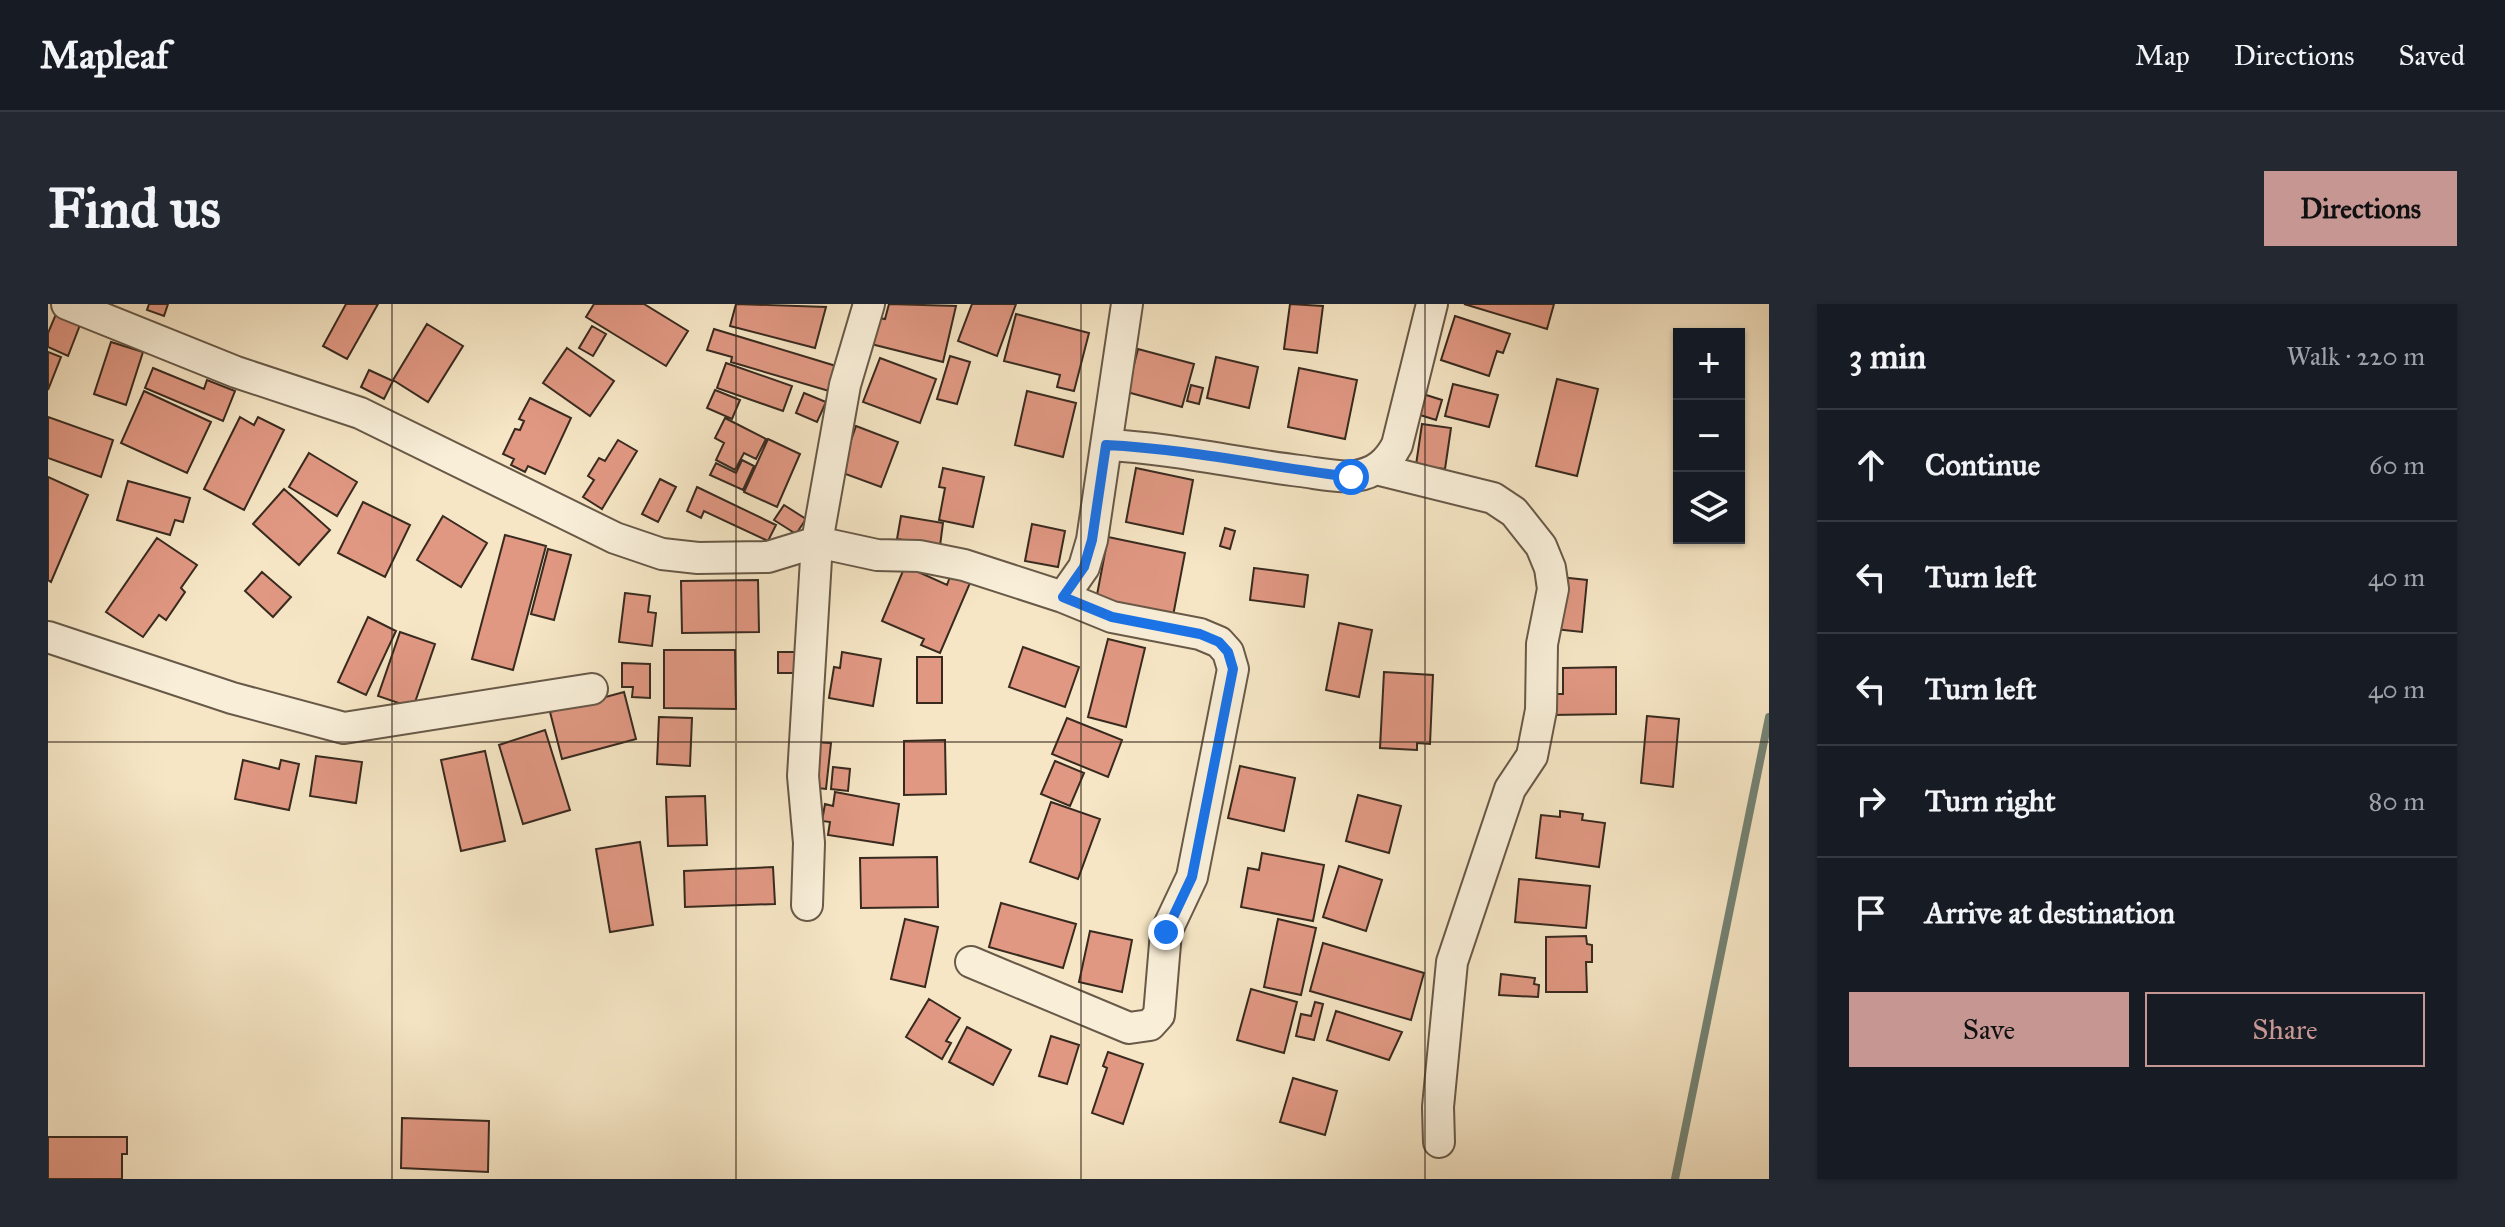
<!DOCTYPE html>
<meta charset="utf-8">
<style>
body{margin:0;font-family:"IM FELL Great Primer",serif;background:#242831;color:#f1f3f6}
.controls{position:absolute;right:24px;top:24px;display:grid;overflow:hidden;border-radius:0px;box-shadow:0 2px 6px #0004}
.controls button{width:72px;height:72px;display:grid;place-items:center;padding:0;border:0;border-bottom:2px solid #363941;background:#171b24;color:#f1f3f6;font:40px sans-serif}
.stop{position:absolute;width:24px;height:24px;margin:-18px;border:6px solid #1a73e8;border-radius:50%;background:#fff}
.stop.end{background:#1a73e8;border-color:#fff;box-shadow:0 2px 8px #0008}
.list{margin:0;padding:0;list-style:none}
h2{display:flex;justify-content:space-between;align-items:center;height:104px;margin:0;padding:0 32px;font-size:34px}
h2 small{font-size:26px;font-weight:400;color:#9ea1a6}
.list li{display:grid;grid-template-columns:52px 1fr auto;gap:24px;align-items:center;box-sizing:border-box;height:112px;padding:0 32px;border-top:2px solid #363941}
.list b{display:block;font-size:30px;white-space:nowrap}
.list em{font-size:26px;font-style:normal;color:#9ea1a6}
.actions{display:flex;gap:16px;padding:24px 32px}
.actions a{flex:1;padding:18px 0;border:2px solid #c59692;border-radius:0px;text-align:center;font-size:28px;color:#c59692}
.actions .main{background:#c59692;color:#111}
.icon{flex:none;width:44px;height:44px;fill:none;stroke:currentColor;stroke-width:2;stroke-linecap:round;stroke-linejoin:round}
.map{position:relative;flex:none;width:1721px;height:875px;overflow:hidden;border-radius:0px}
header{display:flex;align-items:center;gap:48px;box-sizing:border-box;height:112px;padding:0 40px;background:#171b24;border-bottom:2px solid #363941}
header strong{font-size:38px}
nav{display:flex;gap:44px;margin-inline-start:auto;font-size:28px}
.intro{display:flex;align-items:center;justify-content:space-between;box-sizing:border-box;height:192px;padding:0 48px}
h1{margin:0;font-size:56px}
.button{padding:20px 36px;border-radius:0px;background:#c59692;color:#111;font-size:28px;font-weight:700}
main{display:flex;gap:48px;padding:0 48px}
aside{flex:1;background:#171b24;border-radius:0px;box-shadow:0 2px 6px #0004}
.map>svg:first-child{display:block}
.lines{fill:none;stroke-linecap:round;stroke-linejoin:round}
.stream{stroke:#758475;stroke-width:8}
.building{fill:#e19883;stroke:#382a1f;stroke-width:2}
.street-casing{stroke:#685948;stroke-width:34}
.street{stroke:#f9efd9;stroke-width:30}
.route{stroke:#1a73e8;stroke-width:10}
.grid{fill:none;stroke:#382a1f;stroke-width:2;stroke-opacity:0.55}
</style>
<header>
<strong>Mapleaf</strong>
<nav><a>Map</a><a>Directions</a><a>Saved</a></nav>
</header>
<div class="intro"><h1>Find us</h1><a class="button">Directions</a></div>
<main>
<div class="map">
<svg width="1721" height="875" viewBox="0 0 1721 875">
<rect width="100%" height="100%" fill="#f6e6c5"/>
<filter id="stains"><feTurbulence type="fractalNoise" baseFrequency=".0025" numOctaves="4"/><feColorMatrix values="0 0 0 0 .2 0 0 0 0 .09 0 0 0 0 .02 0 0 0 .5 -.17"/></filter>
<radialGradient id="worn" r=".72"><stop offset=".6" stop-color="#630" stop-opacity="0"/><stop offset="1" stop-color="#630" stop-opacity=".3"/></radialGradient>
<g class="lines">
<path class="stream" d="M1627,875L1721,413"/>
</g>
<path class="building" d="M101,0H120L116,12L99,6Z
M298,0H330L299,55L275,42Z
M546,0H596L640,27L618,62L538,13Z
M688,0L778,3L767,44L682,22Z
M841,0L908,2L895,58L819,39L825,13L837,15Z
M924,0H968L949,52L910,37Z
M1242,0L1275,2L1269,49L1236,45Z
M1416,0H1506L1499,25Z
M8,10L32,21L20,52L0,43V29Z
M968,10L1041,29L1026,87L1009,83L1012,71L956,57Z
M1407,12L1462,30L1455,49L1449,47L1441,72L1393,56Z
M379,20L415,42L380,98L345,76Z
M544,22L558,30L545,52L531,44Z
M666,25L788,62L781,87L683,58L684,53L659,46Z
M63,38L95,48L78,101L46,90Z
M519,44L566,77L542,112L495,79Z
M1090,45L1146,60L1134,103L1079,88Z
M0,48L13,53L0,86Z
M902,52L922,58L909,100L889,95Z
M1168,53L1210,63L1201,104L1159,94Z
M832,54L888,75L872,119L815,98Z
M678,59L744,82L735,107L669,84Z
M105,64L156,85L159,76L187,87L175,117L97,84Z
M1251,64L1309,76L1297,135L1240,123Z
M321,66L345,77L336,95L313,83Z
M1509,75L1550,85L1529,172L1488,162Z
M1405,80L1450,91L1441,123L1397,112Z
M1143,81L1155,84L1151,100L1139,97Z
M667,86L692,96L684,115L659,104Z
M96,87L163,118L139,169L73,139Z
M979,87L1028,99L1015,153L967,141Z
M756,89L778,98L769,118L748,109Z
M1375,90L1394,96L1388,116L1369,110Z
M482,94L523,114L497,170L480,162L477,168L463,161L466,155L455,150L467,125L472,126L476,117L471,115Z
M0,113L65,136L53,173L0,154Z
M192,113L206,121L210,113L236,126L196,206L156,185Z
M677,114L718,135L708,155L696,149L687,166L668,156L676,139L667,134Z
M1374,120L1403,124L1397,165L1368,161Z
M808,122L850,138L833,183L792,168Z
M720,135L752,150L729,203L696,188Z
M570,136L589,147L554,205L535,193L546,176L540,172L551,154L557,157Z
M261,149L309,178L289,212L241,183Z
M694,156L706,162L695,186L662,171L668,159L688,169Z
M895,164L936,173L925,223L891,216L897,184L891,183Z
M1088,164L1145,176L1135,230L1078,218Z
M0,173L40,191L3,278L0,276Z
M612,175L628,183L610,218L594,210Z
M80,177L142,194L135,218L127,216L122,231L69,216Z
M649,183L728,221L720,237L656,207L653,214L639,207Z
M236,185L282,226L251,261L205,220Z
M315,198L362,221L337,273L290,249Z
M736,201L758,215L748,230L726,216Z
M395,212L439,239L413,283L369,256Z
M853,212L895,219L892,242L849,235Z
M984,220L1017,227L1010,263L977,257Z
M1177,224L1187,227L1182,245L1172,242Z
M457,231L498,242L465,366L424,355Z
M1060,233L1137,249L1125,312L1048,296Z
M109,234L149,261L133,284L137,288L118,316L111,311L95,333L58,308Z
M500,245L523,251L506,316L483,310Z
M857,262L899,281L903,270L922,279L892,349L873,341L876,335L834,317Z
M1206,264L1260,271L1256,303L1202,296Z
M214,268L243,293L225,313L197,287Z
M1512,273L1539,276L1534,328L1507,325Z
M710,276L711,328L634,329L633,277Z
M577,289L602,292L600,308L608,309L604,342L571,338Z
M320,313L348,327L318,391L290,378Z
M1291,319L1324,326L1311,393L1278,386Z
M352,328L387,340L365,404L330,392Z
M1060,335L1097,344L1078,423L1040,413Z
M975,343L1031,363L1017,403L961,383Z
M616,346H687L688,405L616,404Z
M730,348H752V369H730Z
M794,348L833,355L825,402L781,394L786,363L792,364Z
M869,353H894V399H869Z
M574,359L602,360V394L584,393L585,383H574Z
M1568,363V410L1504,411L1503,390H1515V364Z
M1336,368L1385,371L1382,440L1369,439V446L1332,444Z
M576,388L588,435L514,455L502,408Z
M1599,412L1631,415L1625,483L1593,479Z
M611,413L644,414L642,462L609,460Z
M1019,414L1074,436L1060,473L1004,450Z
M497,426L522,506L475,520L451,441Z
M897,436L898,490L856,491V437Z
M765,438L783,439L778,485L761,483Z
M437,447L457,537L413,547L393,456Z
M268,452L314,458L308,499L262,492Z
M195,456L231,465L233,456L251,460L241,506L187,495Z
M1007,457L1036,469L1022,502L993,490Z
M1192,462L1247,474L1236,527L1180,514Z
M785,463L802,465L800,487L783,485Z
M787,488L851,500L845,541L780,531L782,518L774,517L777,500L785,502Z
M1310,491L1353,502L1341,549L1298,537Z
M657,492L659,541L620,542L618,493Z
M1003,498L1052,515L1030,575L982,558Z
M1512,507L1535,510L1534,516L1557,519L1551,563L1488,554L1493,511L1512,513Z
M592,538L605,621L562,628L548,545Z
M1214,549L1276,561L1265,617L1193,603L1200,564L1211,566Z
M889,553L890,603L813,604L812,554Z
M1291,562L1334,576L1318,627L1275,613Z
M725,563L727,600L637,603L636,567Z
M1471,575L1542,582L1538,624L1467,618Z
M953,599L1028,620L1015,664L941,643Z
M857,615L890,623L877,683L843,675Z
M1230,615L1268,624L1253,691L1216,683Z
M1042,627L1084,636L1074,688L1031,678Z
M1538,632L1539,640L1544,641V658H1538L1539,688H1498V633Z
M1275,639L1376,669L1363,716L1262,687Z
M1453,670L1487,674L1486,680L1491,681L1490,693L1451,691Z
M1203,685L1249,698L1236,749L1189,736Z
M881,695L912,714L898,737L903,739L894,755L858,733Z
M1267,698L1275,700L1266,736L1248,732L1253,710L1263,712Z
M1288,707L1354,728L1341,756L1279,736Z
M919,723L963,746L945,781L901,758Z
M1003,732L1031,741L1019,780L991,772Z
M1060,748L1095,760L1075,820L1044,809L1059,764L1055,762Z
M1245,774L1289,787L1277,831L1232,818Z
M354,814L441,817L440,868L353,864Z
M0,833H79V850H74V875H0Z"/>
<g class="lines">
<g class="street-casing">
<path id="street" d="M19,0L188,68L312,109L567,234L614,250L650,254L720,253L769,238L829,251L871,252L916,261L1015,293L1064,313L1152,330L1171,338L1180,348L1185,365L1144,573L1118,628L1111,711L1102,721L1081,724L923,658
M1058,141C1124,144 1187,159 1252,167C1269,169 1290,174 1307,172C1328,169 1340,158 1349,141L1384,0
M1328,165L1445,194L1466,208L1493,242L1502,264L1505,285L1494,340L1493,406L1484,452L1462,485L1404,658L1390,803L1391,838
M1015,293L1036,263L1044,236L1079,0
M0,333L184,394L296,424L544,385
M759,601L761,539L755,472L769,238L797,81L821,0"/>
</g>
<use href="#street" class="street"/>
</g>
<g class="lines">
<path class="route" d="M1118,628L1144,573L1185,365L1180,348L1171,338L1152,330L1064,313L1015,293L1036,263L1044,236L1058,141C1140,145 1221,163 1303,173"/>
</g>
<path class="grid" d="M344,0V875M688,0V875M1033,0V875M1377,0V875M0,438H1721"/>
<rect width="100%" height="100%" filter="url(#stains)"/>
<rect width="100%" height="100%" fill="url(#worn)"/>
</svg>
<div class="controls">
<button>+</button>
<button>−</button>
<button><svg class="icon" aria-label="layers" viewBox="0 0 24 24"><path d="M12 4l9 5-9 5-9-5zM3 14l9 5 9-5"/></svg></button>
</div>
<div class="stop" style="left:1303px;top:173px"></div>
<div class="stop end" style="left:1118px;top:628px"></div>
</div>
<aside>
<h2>3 min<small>Walk · 220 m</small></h2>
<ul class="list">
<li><svg class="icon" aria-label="ahead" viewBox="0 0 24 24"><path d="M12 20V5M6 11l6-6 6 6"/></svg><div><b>Continue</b></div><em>60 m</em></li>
<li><svg class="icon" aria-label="left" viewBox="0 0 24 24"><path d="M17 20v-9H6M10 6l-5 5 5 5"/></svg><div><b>Turn left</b></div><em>40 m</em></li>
<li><svg class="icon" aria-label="left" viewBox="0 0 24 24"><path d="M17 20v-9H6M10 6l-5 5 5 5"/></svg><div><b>Turn left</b></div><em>40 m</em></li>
<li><svg class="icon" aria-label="right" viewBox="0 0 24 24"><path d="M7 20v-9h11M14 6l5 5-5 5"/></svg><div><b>Turn right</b></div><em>80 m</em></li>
<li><svg class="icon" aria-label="arrive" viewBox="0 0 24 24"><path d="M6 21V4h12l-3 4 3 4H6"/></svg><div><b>Arrive at destination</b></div></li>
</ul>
<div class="actions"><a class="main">Save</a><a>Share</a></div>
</aside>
</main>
